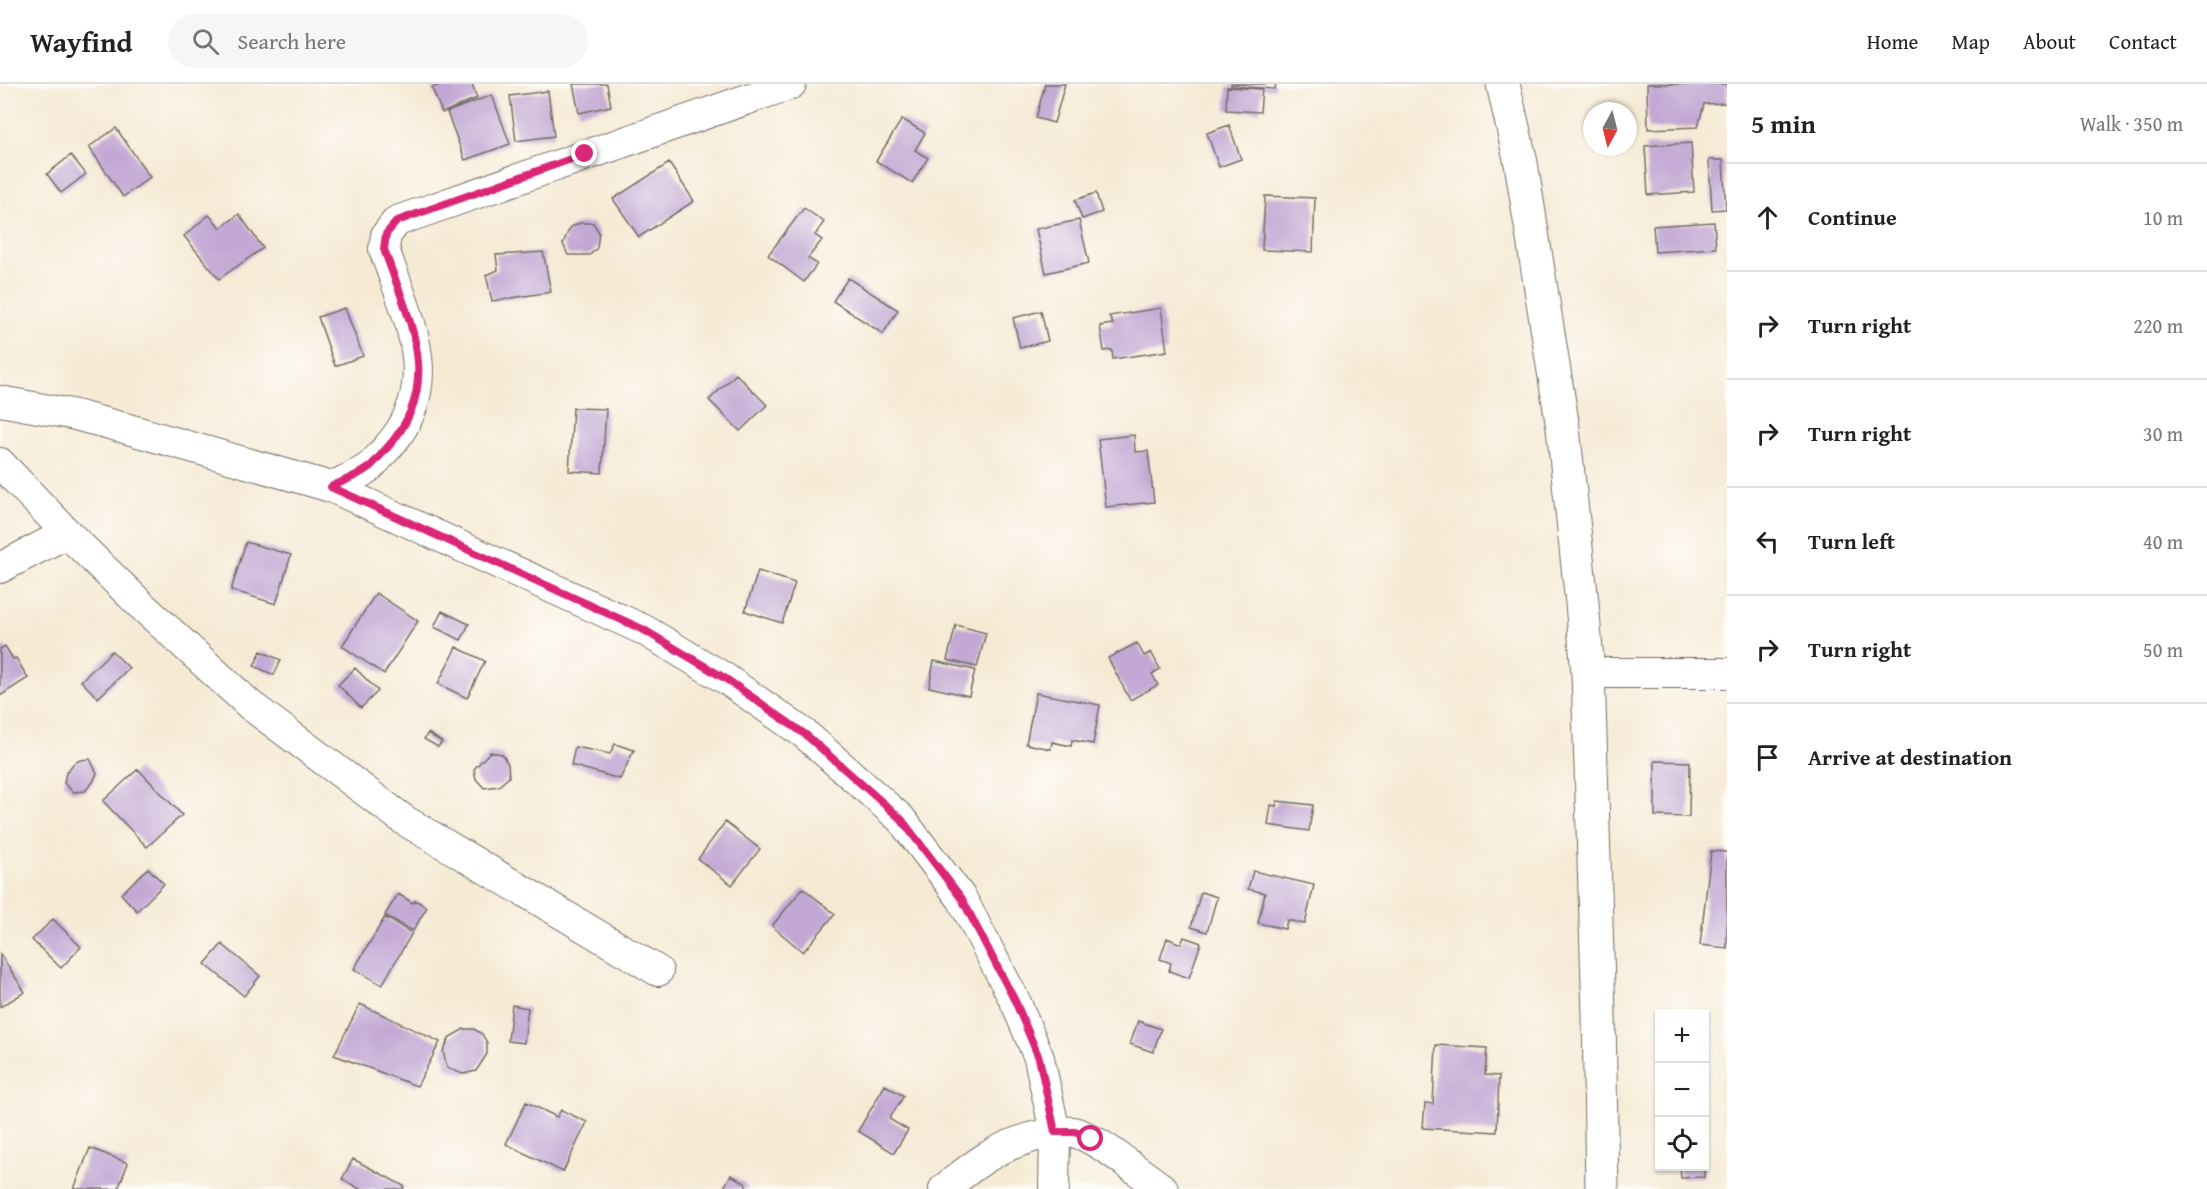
<!DOCTYPE html>
<meta charset="utf-8">
<style>
body{margin:0;font-family:"Gentium Book Plus",serif;background:#f6f6f6;color:#222}
.controls{position:absolute;right:18px;bottom:18px;display:grid;overflow:hidden;border-radius:0px;box-shadow:0 2px 4px #0004}
.controls button{width:54px;height:54px;display:grid;place-items:center;padding:0;border:0;border-bottom:2px solid #e0e0e0;background:#fff;color:#222;font:30px sans-serif}
.compass{position:absolute;left:1583px;top:18px;width:54px;height:54px;border-radius:50%;background:#fff;box-shadow:0 2px 4px #0004;rotate:187deg}
.stop{position:absolute;width:18px;height:18px;margin:-14px;border:4px solid #db2777;border-radius:50%;background:#fff}
.stop.end{background:#db2777;border-color:#fff;box-shadow:0 2px 6px #0008}
.list{margin:0;padding:0;list-style:none}
h2{display:flex;justify-content:space-between;align-items:center;height:78px;margin:0;padding:0 24px;font-size:26px}
h2 small{font-size:20px;font-weight:400;color:#767676}
.list li{display:grid;grid-template-columns:39px 1fr auto;gap:18px;align-items:center;box-sizing:border-box;height:108px;padding:0 24px;border-top:2px solid #e0e0e0}
.list b{display:block;font-size:22px;white-space:nowrap}
.list em{font-size:20px;font-style:normal;color:#767676}
.icon{flex:none;width:33px;height:33px;fill:none;stroke:currentColor;stroke-width:2;stroke-linecap:round;stroke-linejoin:round}
.map{position:relative;flex:none;width:1727px;height:1105px;overflow:hidden}
header{display:flex;align-items:center;gap:36px;box-sizing:border-box;height:84px;padding:0 30px;background:#fff;border-bottom:2px solid #e0e0e0}
header strong{font-size:28px}
nav{display:flex;gap:33px;margin-inline-start:auto;font-size:21px}
.search{width:420px;height:54px;background:#f6f6f6;display:flex;align-items:center;gap:15px;box-sizing:border-box;padding:0 21px;border-radius:33px;color:#767676;font-size:22px}
main{display:flex}
aside{flex:1;background:#fff}
.map>svg:first-child{display:block}
.building{fill:#c3a7d4}
.lines{fill:none;stroke-linecap:round;stroke-linejoin:round}
.street-casing{stroke:#726e66;stroke-width:32}
.secondary-casing{stroke:#726e66;stroke-width:35}
.street{stroke:#fff;stroke-width:30}
.secondary{stroke:#fff;stroke-width:33}
.route{stroke:#db2777;stroke-width:8}
</style>
<header>
<strong>Wayfind</strong>
<div class="search"><svg class="icon" aria-label="search" viewBox="0 0 24 24"><circle cx="10" cy="10" r="6"/><path d="M15 15l6 6"/></svg>Search here</div>
<nav><a>Home</a><a>Map</a><a>About</a><a>Contact</a></nav>
</header>
<main>
<div class="map">
<svg width="1727" height="1105" viewBox="0 0 1727 1105">
<rect width="100%" height="100%" fill="#fdfcf7"/>
<filter id="ink" filterUnits="userSpaceOnUse"><feTurbulence type="fractalNoise" baseFrequency=".0167" numOctaves="2"/><feDisplacementMap in="SourceGraphic" scale="12" xChannelSelector="R" yChannelSelector="G"/><feConvolveMatrix kernelMatrix="1 2 1 2 8 2 1 2 1" color-interpolation-filters="sRGB"/></filter>
<filter id="wash" filterUnits="userSpaceOnUse"><feTurbulence type="fractalNoise" baseFrequency=".008" numOctaves="4" result="noise"/><feDisplacementMap in="SourceGraphic" scale="24" xChannelSelector="R" yChannelSelector="G"/><feGaussianBlur stdDeviation="1.35" result="paint"/><feColorMatrix in="noise" values="0 0 0 0 0 0 0 0 0 0 0 0 0 0 0 0 0 1.4 0 .05"/><feComposite in="paint" operator="in"/></filter>
<g filter="url(#wash)">
<rect width="100%" height="100%" fill="#f6ead5"/>
<g id="blocks">
<path class="building" d="M441,0H472L477,14L442,29L432,4Z
M573,0H607L611,22L579,29Z
M1045,0H1065L1054,39L1036,34Z
M1231,0H1276L1275,5L1231,2Z
M1647,0H1727V19L1704,20L1698,43L1648,45Z
M1227,3L1262,5L1260,28L1226,26Z
M548,7L554,52L516,57L510,12Z
M492,11L510,60L465,76L447,28Z
M902,35L925,49L915,66L928,74L912,99L876,77Z
M1229,41L1241,75L1219,83L1207,49Z
M116,44L150,93L123,113L89,63Z
M1691,59L1694,108L1648,111L1645,62Z
M71,71L86,90L61,109L47,90Z
M1709,76H1723L1726,125L1712,126Z
M669,79L694,117L639,153L613,115Z
M1096,109L1102,128L1082,135L1075,116Z
M1265,112L1315,114L1313,168L1262,166Z
M804,124L824,138L815,151L822,156L808,174L817,180L804,198L768,171Z
M239,130L263,164L219,195L184,152L209,131L221,144Z
M1079,136L1089,179L1046,189L1036,145Z
M1714,138L1716,164L1655,168L1653,142Z
M580,139H593L599,148L597,164L590,171H568L563,160L567,150L571,143Z
M543,168L551,208L492,217L486,191L498,186L496,171Z
M848,194L898,226L883,250L833,217Z
M345,224L363,272L335,282L318,233Z
M1161,224L1167,267L1113,275L1112,266L1104,267L1100,242L1113,240L1109,232Z
M1041,227L1048,257L1020,264L1013,234Z
M736,290L767,321L740,347L709,316Z
M573,324L606,325L602,389L569,387Z
M1134,351L1135,368L1148,367L1154,418L1106,423L1098,355Z
M246,458L291,471L276,520L231,506Z
M758,487L795,499L782,539L745,527Z
M376,509L418,537L384,590L342,562Z
M442,527L469,540L461,556L434,543Z
M956,541L986,549L977,583L947,576Z
M1137,559L1144,572L1151,568L1160,585L1152,590L1158,601L1130,616L1108,574Z
M5,562L13,575L16,574L28,594L0,612V565Z
M456,563L485,577L467,614L438,600Z
M112,567L129,584L98,614L81,597Z
M261,567L281,576L274,591L254,582Z
M934,577L975,586L969,612L929,603Z
M355,584L378,607L361,624L338,601Z
M1036,609L1100,621L1093,660L1072,656L1071,662L1052,658L1051,665L1026,660Z
M428,649L442,658L438,663L424,655Z
M615,660L634,666L620,695L571,681L575,663L610,670Z
M490,668L502,670L508,680L509,693L499,702L484,704L476,695L474,685Z
M90,675L97,689L93,698L85,707L73,708L64,699L66,689L73,680L80,676Z
M1655,677L1690,678L1689,733L1655,732Z
M138,685L182,731L147,763L103,717Z
M1277,717L1313,721L1309,747L1268,741L1271,721L1276,722Z
M725,738L760,765L732,801L698,775Z
M1711,767L1727,768V864L1700,861Z
M148,784L164,800L137,827L121,810Z
M1253,787L1314,801L1305,840L1287,836L1285,845L1258,839L1265,809L1248,805Z
M803,804L835,830L803,868L772,842Z
M1201,808L1217,813L1207,848L1191,843Z
M398,810L413,819L415,816L427,823L413,847L385,831Z
M385,833L412,849L382,901L354,885Z
M53,835L81,863L61,884L32,856Z
M1184,853L1201,859L1189,894L1169,887L1171,879L1160,875L1167,854L1181,860Z
M222,860L260,892L244,912L205,880Z
M0,870L25,908L0,923Z
M360,920L440,958L417,1002L334,971Z
M512,921L528,924L524,959L508,957Z
M1663,926L1707,927V969H1704V930H1663Z
M1138,937L1161,945L1153,968L1130,960Z
M464,945H474L482,950L487,959V970L476,987L463,990L447,984L443,967L450,953Z
M1436,961L1487,964L1485,991L1499,992L1497,1048L1423,1044L1425,1019L1433,1020Z
M885,1001L904,1012L889,1035L908,1046L894,1069L858,1047Z
M526,1018L557,1033L561,1026L587,1038L563,1088L506,1060Z
M90,1064L128,1079L118,1105H74Z
M353,1075L404,1102L403,1105H360L342,1095Z
M1680,1082H1704V1093L1681,1094Z
M731,1091L745,1099L747,1105H723Z"/>
</g>
</g>
<g filter="url(#ink)">
<use href="#blocks" fill-opacity="0" stroke="#726e66" stroke-width="1.5"/>
<g class="lines">
<g class="street-casing">
<path id="street" d="M0,317L71,330L121,343L331,403L644,546L726,595L806,651L901,735L962,815L1016,919L1039,974L1055,1048L1054,1105
M0,379L67,449L141,521L250,621L404,736L658,887
M331,403C343,397 357,392 368,384C375,379 381,370 387,364C445,300 408,235 384,165L386,151L397,137L791,0
M0,484L67,449
M1588,589H1727
M944,1105C958,1094 973,1081 989,1072C1007,1060 1056,1042 1077,1049C1104,1059 1138,1088 1163,1105"/>
</g>
<g class="secondary-casing">
<path id="secondary" d="M1503,0L1521,79L1563,344L1582,519L1588,589L1599,931L1602,1105"/>
</g>
<use href="#street" class="street"/>
<use href="#secondary" class="secondary"/>
</g>
</g>
<g class="lines" filter="url(#ink)">
<path class="route" d="M585,70L397,137L386,150L384,165C408,235 446,299 387,364C381,370 375,379 368,384C357,392 343,397 331,403L644,546L726,595L806,651L901,735L962,815L1016,919L1039,974L1055,1048H1075L1091,1055"/>
</g>
</svg>
<div class="controls">
<button>+</button>
<button>−</button>
<button><svg class="icon" aria-label="locate" viewBox="0 0 24 24"><circle cx="12" cy="12" r="6"/><path d="M12 2v4M12 18v4M2 12h4M18 12h4"/></svg></button>
</div>
<svg class="compass" viewBox="-18 -18 36 36"><path d="M0-13l5 13h-10z" fill="#e53935"/><path d="M0 13l5-13h-10z" fill="#767676"/></svg>
<div class="stop" style="left:1091px;top:1055px"></div>
<div class="stop end" style="left:585px;top:70px"></div>
</div>
<aside>
<h2>5 min<small>Walk · 350 m</small></h2>
<ul class="list">
<li><svg class="icon" aria-label="ahead" viewBox="0 0 24 24"><path d="M12 20V5M6 11l6-6 6 6"/></svg><div><b>Continue</b></div><em>10 m</em></li>
<li><svg class="icon" aria-label="right" viewBox="0 0 24 24"><path d="M7 20v-9h11M14 6l5 5-5 5"/></svg><div><b>Turn right</b></div><em>220 m</em></li>
<li><svg class="icon" aria-label="right" viewBox="0 0 24 24"><path d="M7 20v-9h11M14 6l5 5-5 5"/></svg><div><b>Turn right</b></div><em>30 m</em></li>
<li><svg class="icon" aria-label="left" viewBox="0 0 24 24"><path d="M17 20v-9H6M10 6l-5 5 5 5"/></svg><div><b>Turn left</b></div><em>40 m</em></li>
<li><svg class="icon" aria-label="right" viewBox="0 0 24 24"><path d="M7 20v-9h11M14 6l5 5-5 5"/></svg><div><b>Turn right</b></div><em>50 m</em></li>
<li><svg class="icon" aria-label="arrive" viewBox="0 0 24 24"><path d="M6 21V4h12l-3 4 3 4H6"/></svg><div><b>Arrive at destination</b></div></li>
</ul>
</aside>
</main>
